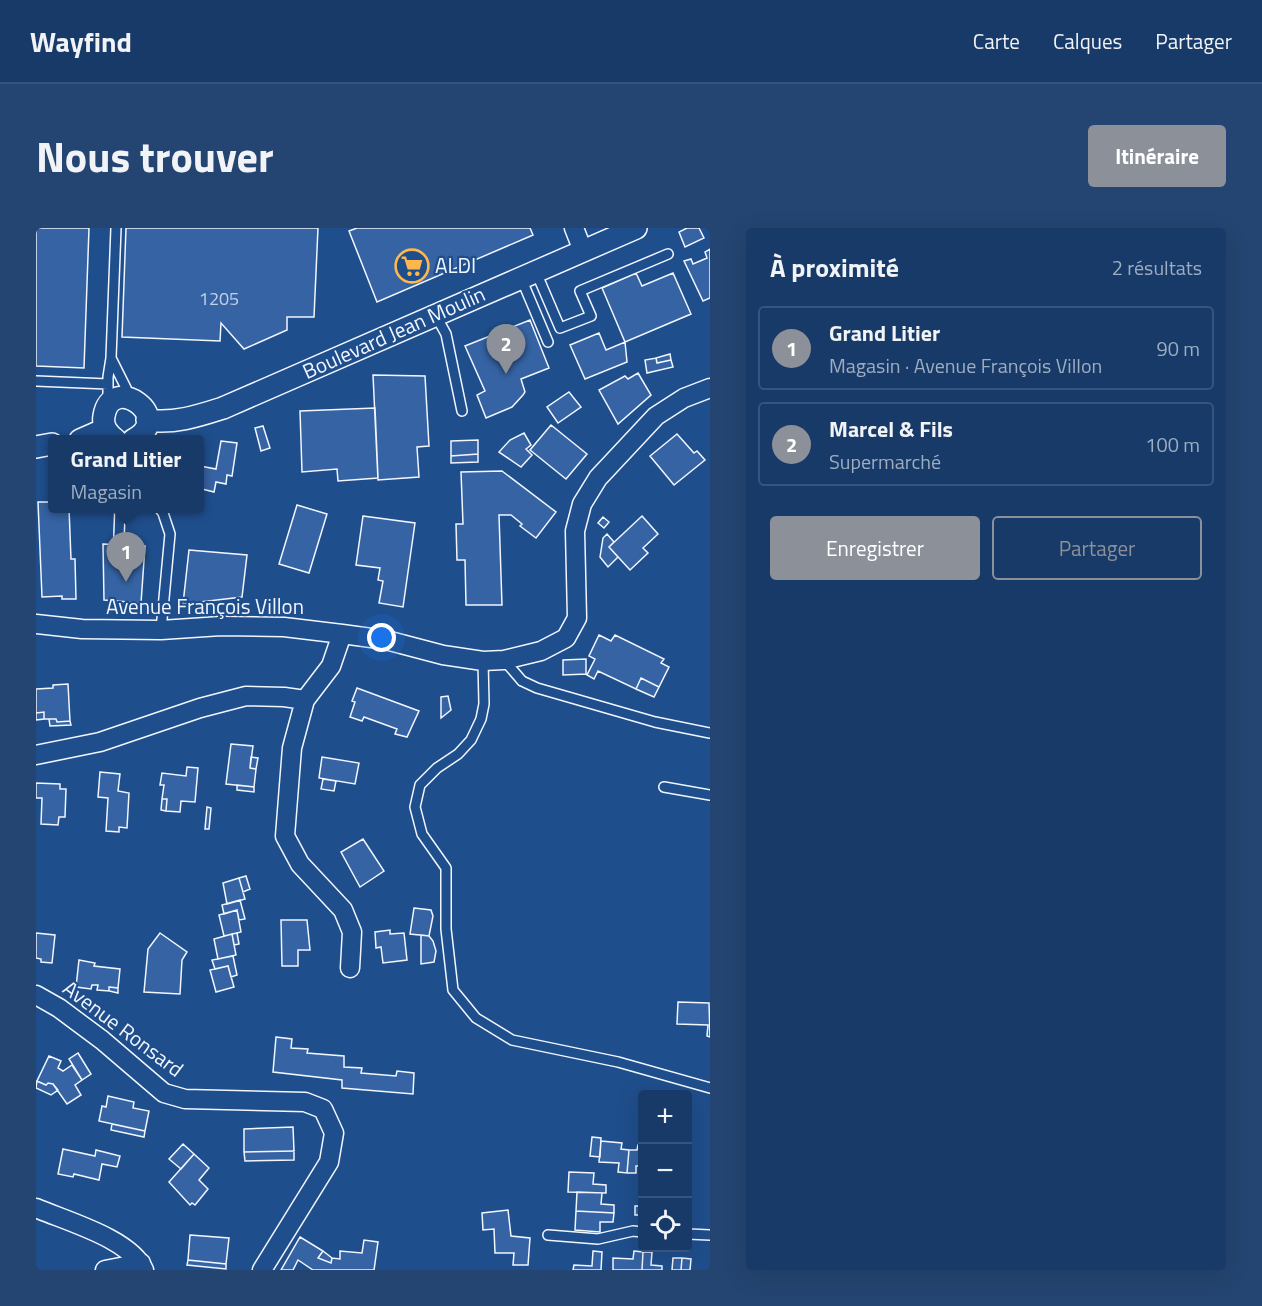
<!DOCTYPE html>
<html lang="fr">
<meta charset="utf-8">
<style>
body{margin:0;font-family:"Titillium Web",sans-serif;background:#244571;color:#f1f3f6}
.controls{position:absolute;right:18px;bottom:18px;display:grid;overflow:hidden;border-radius:6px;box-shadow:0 6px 24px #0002}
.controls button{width:54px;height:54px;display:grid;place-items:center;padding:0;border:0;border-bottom:2px solid #36547d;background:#173a69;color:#f1f3f6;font:30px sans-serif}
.you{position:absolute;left:346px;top:410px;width:21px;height:21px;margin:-15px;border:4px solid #fff;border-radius:50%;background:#1a73e8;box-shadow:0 0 0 9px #1a73e833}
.badge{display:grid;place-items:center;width:39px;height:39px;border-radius:50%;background:#8c9099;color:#fff;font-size:20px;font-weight:700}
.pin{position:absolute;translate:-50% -50px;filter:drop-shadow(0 2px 3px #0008)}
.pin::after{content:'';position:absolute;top:32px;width:21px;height:18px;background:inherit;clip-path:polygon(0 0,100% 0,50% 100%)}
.popup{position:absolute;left:12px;top:207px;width:156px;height:78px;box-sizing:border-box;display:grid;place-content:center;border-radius:6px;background:#173a69;filter:drop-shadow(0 2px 4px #0005);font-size:20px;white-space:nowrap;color:#9eadc0}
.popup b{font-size:22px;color:#f1f3f6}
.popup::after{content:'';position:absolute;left:50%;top:100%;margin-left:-12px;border:12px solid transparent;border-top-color:#173a69}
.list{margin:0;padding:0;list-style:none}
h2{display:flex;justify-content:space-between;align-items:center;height:78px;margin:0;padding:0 24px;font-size:26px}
h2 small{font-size:20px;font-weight:400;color:#9eadc0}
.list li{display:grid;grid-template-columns:39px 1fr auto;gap:18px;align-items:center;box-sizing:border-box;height:84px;margin:0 12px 12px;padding:0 12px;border:2px solid #36547d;border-radius:6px}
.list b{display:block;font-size:22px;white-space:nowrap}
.list p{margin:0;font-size:20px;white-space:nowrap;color:#9eadc0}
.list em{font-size:20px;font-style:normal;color:#9eadc0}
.actions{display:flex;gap:12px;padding:18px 24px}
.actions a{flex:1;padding:14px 0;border:2px solid #8c9099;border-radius:6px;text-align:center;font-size:21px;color:#8c9099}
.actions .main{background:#8c9099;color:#fff}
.icon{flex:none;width:33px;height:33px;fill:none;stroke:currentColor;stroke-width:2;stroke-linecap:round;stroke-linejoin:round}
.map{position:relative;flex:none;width:674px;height:1042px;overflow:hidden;border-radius:6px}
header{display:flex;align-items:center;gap:36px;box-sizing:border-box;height:84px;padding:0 30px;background:#173a69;border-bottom:2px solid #36547d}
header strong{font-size:28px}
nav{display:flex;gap:33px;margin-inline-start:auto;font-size:21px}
.intro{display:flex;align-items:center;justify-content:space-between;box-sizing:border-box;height:144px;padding:0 36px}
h1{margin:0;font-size:42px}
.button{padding:15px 27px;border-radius:6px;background:#8c9099;color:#fff;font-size:21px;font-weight:700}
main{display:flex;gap:36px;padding:0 36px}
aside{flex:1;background:#173a69;border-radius:6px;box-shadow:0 6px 24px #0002}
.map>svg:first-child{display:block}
.building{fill:#3563a3;stroke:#f2f6ff;stroke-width:1.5}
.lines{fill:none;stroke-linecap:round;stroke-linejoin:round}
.service-casing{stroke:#f2f6ff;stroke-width:12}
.minor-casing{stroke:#f2f6ff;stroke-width:21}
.tertiary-casing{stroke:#f2f6ff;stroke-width:24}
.service{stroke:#1f4e8c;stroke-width:9}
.minor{stroke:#1f4e8c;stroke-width:18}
.tertiary{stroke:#1f4e8c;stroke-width:21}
.labels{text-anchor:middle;stroke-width:4.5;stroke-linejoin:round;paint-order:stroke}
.number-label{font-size:18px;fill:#c3d1e8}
.poi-label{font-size:21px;fill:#f2f6ff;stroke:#1f4e8c;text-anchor:start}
.street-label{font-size:21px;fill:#f2f6ff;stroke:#1f4e8c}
</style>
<header>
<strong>Wayfind</strong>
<nav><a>Carte</a><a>Calques</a><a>Partager</a></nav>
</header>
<div class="intro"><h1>Nous trouver</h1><a class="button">Itinéraire</a></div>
<main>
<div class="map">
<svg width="674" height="1042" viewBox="0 0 674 1042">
<rect width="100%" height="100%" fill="#1f4e8c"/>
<path class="building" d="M0,0H53L48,140L0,138Z
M90,0H282L278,89H251V102L208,121L185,95L184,113L86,109Z
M321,0H494L497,7L341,74L313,3Z
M651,0H663L668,10L649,19L643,4Z
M674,21V70L667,73L648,33L655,31L657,36L671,30L669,24Z
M600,45L606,58L637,45L655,86L589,114L566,60Z
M494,92L513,140L485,151L489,164L487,167L476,179L450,190L441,167L449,163L429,118Z
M563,105L570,122L589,114L591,134L549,151L534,117Z
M634,126L635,132L621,135L620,130Z
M620,130L621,135L635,132L637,139L611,145L609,132Z
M602,145L615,167L582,196L563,162L589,148L592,151Z
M337,147L389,148L393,218L381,219L383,249L342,252Z
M533,164L545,179L522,195L511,179Z
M339,180L342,250L302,253L301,241L266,244L264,183Z
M515,197L551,226L530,251L494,222Z
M227,198L234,220L225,223L219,200Z
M488,205L495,217L490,221L496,227L485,239L463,224L474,212Z
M641,206L658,225L661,223L669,232L638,257L614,228Z
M442,212V226L415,228V213Z
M185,213L201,215L196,248L191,247L190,256L180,254L178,264L166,261V264H164V238L180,241Z
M442,226V234L415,235V228Z
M466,243L520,284L500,310L484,298L486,296L475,287H463L466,377H430L429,332H421L420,296H427L425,244Z
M2,274H16V280H33L35,331H39L40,371H26V368L6,369Z
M261,277L291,286L273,345L243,336Z
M327,288L379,295L367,379L343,375L347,353L342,352L344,340L320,337Z
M606,288L622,306L607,320L612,325L594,342L573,319Z
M567,289L573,294L568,300L562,295Z
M571,306L578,314L573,319L582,329L572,339L564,329L567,310Z
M67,316L109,318L105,375L68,372Z
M153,322L211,327L206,369L147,376Z
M563,407L575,413L579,407L628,431L625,435L633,439L623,459L605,450L600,461L562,443L558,451L551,447L559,431L553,428Z
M550,431V446L527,447V432Z
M605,450L623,459L618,469L600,461Z
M32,456L34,493L21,494L20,491H8V484L0,485V461L17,460V457Z
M321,460L383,483L371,509L359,506L361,501L328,489L326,493L314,489L319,474L316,473Z
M412,468L415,482L405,490V469Z
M8,484V491L0,492V485Z
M13,491H20L21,494L34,493L35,497L14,498Z
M195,516L217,518L214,540L220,541L218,559L190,556Z
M215,529L222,530L220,541L214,540Z
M286,529L323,535L319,556L283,550Z
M151,539L162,540L159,574L145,573L144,584L130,583L131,571H126L128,557H124L126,545L150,548Z
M64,544L84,546L82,563L93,565L91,600L83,599V604L70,603L72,570L62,569Z
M287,551L300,553L298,563L285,561Z
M0,555L24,556V561H30L29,589H23L22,597L5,596L6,570H0Z
M201,557L218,559V564L201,562Z
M126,571H131L130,583L125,582Z
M171,579L175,580L173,601H169Z
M327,611L348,643L324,659L305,624Z
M210,648L214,661L207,664L203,650Z
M203,650L209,671L191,676L187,655Z
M204,672L209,691L203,692L201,682L188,686L186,677Z
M378,680L395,682L397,688L393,708L374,706Z
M201,682L205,704L188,708L183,687Z
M245,692H271L274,722H262V738H246Z
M354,702V706L368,705L371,732L347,735L345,719L340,720L339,704Z
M0,705L19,707L16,735L5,734V731L0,730Z
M124,705L151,724L146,732L144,766L108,764L112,721Z
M201,705L203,716L198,717L196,706Z
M196,706L200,727L182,731L178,711Z
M385,707L393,708L397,713L400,723L398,734L385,736Z
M197,728L201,747L195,749L192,738L179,741L176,732Z
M43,732L59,735L58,738L84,741L82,760L73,759V763L61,762L62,757H56L55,761L40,759Z
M192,738L198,759L180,764L174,742Z
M73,759L82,760V765L73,763Z
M642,774L673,775L674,809L671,808L672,797L641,796Z
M240,809L256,811L255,820L272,821L271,825L308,828V839L326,840L325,845L360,848L361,843L378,845L377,866L306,860V852L237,844Z
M42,825L55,846L46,852L33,831Z
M13,828L25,833L22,840L27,843L36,837L46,852L39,857L45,867L31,876L17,856L12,855L10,857L1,853Z
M1,853L10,857L12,855L17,856L22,862L15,867L0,860Z
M72,868L98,874L97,880L113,883L109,903L63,893L66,878L70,879Z
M76,896L109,903L108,909L75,902Z
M257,899L258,923L208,924V901Z
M556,909L565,910L564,929L554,928Z
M565,913L586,915L585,921L593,922L591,945L582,944L583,935L563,934Z
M147,916L158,926L145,941L133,931Z
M602,917H606V938H600V945H591L593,922H601Z
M27,921L59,928L60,922L84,928L81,939L66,936L63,952L38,946L37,949L22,946Z
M258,923V932L209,933L208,924Z
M158,926L173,940L163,952L172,961L159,977L156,975L154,977L133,954Z
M533,944L558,945L557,956L570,957V965L532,964Z
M541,964L566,965L565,976L578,977V985L540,983Z
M599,978H606V987H599Z
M472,982L475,1008L494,1010L492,1037H477L478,1025H459L458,1001L447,1002L446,985Z
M540,983L578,985L577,994H564V1004L539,1002Z
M154,1007L193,1010L190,1036L152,1032Z
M264,1009L287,1023L282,1030L295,1035L296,1030L304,1031V1023L326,1025L328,1012L342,1014L338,1042H277L262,1032L257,1042H245Z
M287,1023L296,1030L295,1035L282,1030Z
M557,1023L566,1024L565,1042H537L538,1037L556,1038Z
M598,1023L607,1024L606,1042H577V1030L597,1031Z
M607,1024H616L615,1037L626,1038V1042H606Z
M637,1030H646L645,1042H636Z
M646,1030L655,1031L654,1042H645Z
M152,1032L190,1036V1041L151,1037Z"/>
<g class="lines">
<g class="service-casing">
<path id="service" d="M500,44L524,100L555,88L544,63L632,26
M485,50L512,114
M400,88L410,106L426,183
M75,130L80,0
M0,153L72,156
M72,175V149L75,130L90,160L93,170
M123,280L127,285L134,306L125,402
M83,308L84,280
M468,432L486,453L501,460L619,494L674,505
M447,433L448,476L445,491L435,512L422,526L401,540L384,557L379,579L386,606L410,640V701L417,762L440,790L476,812L582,834L674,860
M628,559L674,567
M652,1006L674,1007
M512,1007L562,1011L597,1003L606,1004"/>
</g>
<g class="minor-casing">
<path id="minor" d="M538,0L547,23
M0,396L46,401L125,402L185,398L248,399L306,406L295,438L269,472L248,469L210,468L164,480L64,514L0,527
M306,406L350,412L407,427L447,433L468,432L505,423L530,410L541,390L539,303L546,276L562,250L620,188L648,170L674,160
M269,472L256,520L249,608L264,636L307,682L316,704L314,740
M0,767L23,780L66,812L128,865L149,871L269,874L287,881L298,905L293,934L226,1042
M0,980C30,993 95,1011 108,1042
M69,1042L105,1035"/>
</g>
<g class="tertiary-casing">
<path id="tertiary" d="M111,192C138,196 162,188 187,180L600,0
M44,212L69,201
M80,212C72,206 66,199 68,188C75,144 141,189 97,212
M0,219L16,216"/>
</g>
<use href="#service" class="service"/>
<use href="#minor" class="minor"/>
<use href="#tertiary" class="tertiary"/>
</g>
<defs>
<g id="supermarket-ring" transform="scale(1.725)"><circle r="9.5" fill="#1f4e8c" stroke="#ffb74d" stroke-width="1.5"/><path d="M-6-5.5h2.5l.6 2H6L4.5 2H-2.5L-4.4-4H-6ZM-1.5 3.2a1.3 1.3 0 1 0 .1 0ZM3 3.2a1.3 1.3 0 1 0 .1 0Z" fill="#ffb74d"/></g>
</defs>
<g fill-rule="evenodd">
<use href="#supermarket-ring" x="376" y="38"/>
</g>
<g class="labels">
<g class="number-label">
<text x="183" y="77">1205</text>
</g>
<g class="poi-label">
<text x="399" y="45">ALDI</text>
</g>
<g class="street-label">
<text transform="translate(358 105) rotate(-24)" y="7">Boulevard Jean Moulin</text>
<text x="169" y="386">Avenue François Villon</text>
<text transform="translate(87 801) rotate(37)" y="7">Avenue Ronsard</text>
</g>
</g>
</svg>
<div class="controls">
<button>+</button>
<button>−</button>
<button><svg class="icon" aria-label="locate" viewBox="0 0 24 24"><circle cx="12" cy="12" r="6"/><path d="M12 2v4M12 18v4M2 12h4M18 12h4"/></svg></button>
</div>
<div class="you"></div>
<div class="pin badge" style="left:90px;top:354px">1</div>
<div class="popup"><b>Grand Litier</b>Magasin</div>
<div class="pin badge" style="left:470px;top:146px">2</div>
</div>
<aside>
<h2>À proximité<small>2 résultats</small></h2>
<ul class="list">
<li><span class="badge">1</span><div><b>Grand Litier</b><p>Magasin · Avenue François Villon</p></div><em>90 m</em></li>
<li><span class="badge">2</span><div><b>Marcel &amp; Fils</b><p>Supermarché</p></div><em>100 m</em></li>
</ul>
<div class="actions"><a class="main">Enregistrer</a><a>Partager</a></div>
</aside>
</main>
